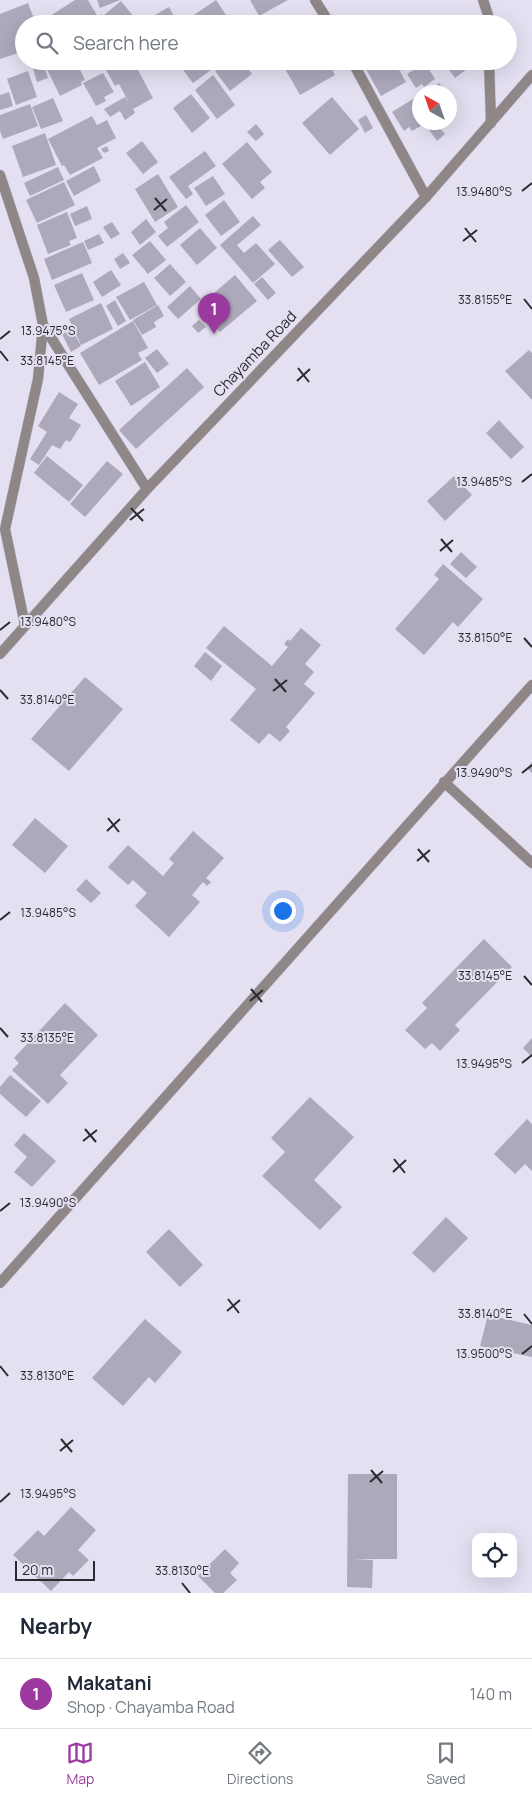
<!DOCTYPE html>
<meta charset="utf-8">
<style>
body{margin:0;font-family:Manrope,sans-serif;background:#f2f2f3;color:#1f2937}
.controls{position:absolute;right:15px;bottom:15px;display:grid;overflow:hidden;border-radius:10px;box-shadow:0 5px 20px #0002}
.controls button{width:45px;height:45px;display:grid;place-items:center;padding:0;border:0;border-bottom:1px solid #e0e1e3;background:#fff;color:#1f2937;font:25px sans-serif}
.compass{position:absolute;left:412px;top:85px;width:45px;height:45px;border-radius:50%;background:#fff;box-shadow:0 5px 20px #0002;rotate:320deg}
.scale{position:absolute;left:15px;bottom:12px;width:80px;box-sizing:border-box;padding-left:5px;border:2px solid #2b2a30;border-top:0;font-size:14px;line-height:18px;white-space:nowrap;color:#2b2a30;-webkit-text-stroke:4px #e4dff1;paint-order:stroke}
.you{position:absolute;left:282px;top:910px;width:18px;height:18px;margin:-12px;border:4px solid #fff;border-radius:50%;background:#1a73e8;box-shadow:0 0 0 8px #1a73e833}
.badge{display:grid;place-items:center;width:32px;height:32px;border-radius:50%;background:#9b399f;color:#fff;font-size:16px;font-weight:700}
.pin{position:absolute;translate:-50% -41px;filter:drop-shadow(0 1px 2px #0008)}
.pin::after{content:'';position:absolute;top:26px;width:18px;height:15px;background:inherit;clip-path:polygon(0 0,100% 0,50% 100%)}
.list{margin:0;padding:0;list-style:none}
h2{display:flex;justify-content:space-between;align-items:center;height:65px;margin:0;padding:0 20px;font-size:21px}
h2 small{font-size:16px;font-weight:400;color:#747a83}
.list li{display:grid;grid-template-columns:32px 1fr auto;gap:15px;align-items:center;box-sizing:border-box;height:70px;padding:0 20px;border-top:1px solid #e0e1e3}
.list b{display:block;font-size:19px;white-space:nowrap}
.list p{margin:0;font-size:16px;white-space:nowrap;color:#747a83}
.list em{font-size:16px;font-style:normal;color:#747a83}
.icon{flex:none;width:28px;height:28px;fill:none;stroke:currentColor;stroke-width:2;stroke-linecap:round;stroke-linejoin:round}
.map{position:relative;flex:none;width:532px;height:1593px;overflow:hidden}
.search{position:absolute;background:#fff;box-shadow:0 5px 20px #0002;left:15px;right:15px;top:15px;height:55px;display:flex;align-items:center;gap:12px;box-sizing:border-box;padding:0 18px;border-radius:28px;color:#747a83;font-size:19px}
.sheet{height:135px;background:#fff}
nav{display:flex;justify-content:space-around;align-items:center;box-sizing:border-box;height:70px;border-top:1px solid #e0e1e3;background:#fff;font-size:14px;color:#747a83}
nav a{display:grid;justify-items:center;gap:2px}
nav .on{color:#9b399f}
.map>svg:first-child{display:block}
.building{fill:#ada8ba}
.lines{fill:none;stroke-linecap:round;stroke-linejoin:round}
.minor-casing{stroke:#bfbbca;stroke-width:11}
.tertiary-casing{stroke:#bfbbca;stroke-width:11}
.minor{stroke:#8f8687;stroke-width:10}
.tertiary{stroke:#8f8687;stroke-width:10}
.ticks{fill:none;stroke:#2b2a30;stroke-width:2}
.labels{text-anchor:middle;stroke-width:4;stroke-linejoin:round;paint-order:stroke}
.street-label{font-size:15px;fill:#2b2a30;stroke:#e4dff1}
.ticks-label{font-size:12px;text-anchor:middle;fill:#2b2a30;stroke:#e4dff1;stroke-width:4;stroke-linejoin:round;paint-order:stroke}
</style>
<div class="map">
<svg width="532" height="1593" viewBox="0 0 532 1593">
<rect width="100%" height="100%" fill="#e4dff1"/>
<path class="building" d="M75,0H88L98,17L102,14L108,24H55L50,16Z
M97,0H120L100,8Z
M216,0L232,24H187L185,21Z
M250,0H288L259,16Z
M121,1L134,17L126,24H111L104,15Z
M28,3L36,24H24V51L0,59V14Z
M169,7L178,24H148L146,20Z
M43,61H76L85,80L81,82L82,85L60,96Z
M101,61H133L153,98L133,109L135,113L125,120L120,111L110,117L104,109L125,97L130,105L119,84L115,86Z
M186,61H204L211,70L193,83L180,66Z
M229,61H242L252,74L230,91L215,71Z
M295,61H328L335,75L300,95L284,67Z
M363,61H394L406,82L381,96L362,62Z
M396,61H418L402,71Z
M446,61H465L470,67L455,78L444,63Z
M425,63L435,79L424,87L422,84L416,88L407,74Z
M44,65L48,78L37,82L33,69Z
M28,71L37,97L16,105L7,79Z
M103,73L114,92L104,97L106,101L96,106L83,83Z
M213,75L235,105L217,119L195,90Z
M439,83L447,92H427Z
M9,92L13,106L0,110V95Z
M191,94L210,118L192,133L173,108Z
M418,96L420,98V119L417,121L421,126L412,131L409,127L404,131L392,112Z
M332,97L359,129L330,155L302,123Z
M53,98L63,121L41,129L32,107Z
M30,104L38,126L3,139L0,131V115Z
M366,115L373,128L365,133L358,120Z
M92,116L97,125L107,120L116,138L97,148L103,158L70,175L64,165L62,166L48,139Z
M256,124L264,134L256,141L247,132Z
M436,124L445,134L437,141L429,130Z
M45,133L56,165L23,177L12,146Z
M142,141L158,162L143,174L126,153Z
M247,142L272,172L260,182L265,188L252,199L222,164Z
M107,146L109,151L104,153L101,149Z
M205,151L216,166L188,186L193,194L186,199L169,177Z
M94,166L101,181L74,196L66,181Z
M58,167L64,180L30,196L24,183Z
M158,174L178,207L155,222L135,189Z
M213,176L225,194L206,206L194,188Z
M64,182L75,205L37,223L26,200Z
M224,200L240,222L221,236L205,215Z
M186,205L199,222L167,247L158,236L168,228L164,222Z
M87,206L92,219L75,226L70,214Z
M67,212L77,238L69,241L71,245L48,254L37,225Z
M253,216L261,225L237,245L244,253L256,243L275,264L253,283L220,245Z
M146,219L156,232L140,245L131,232Z
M112,222L120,234L111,239L103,227Z
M200,228L217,248L197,265L180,245Z
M99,234L104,243L88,250L84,241Z
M280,240L304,267L292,277L268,250Z
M150,241L166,260L148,274L132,255Z
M83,242L92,263L52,280L44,259Z
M123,253L130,263L120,269L114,259Z
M170,264L186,282L170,296L154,278Z
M111,270L121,285L102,297L93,282Z
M82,273L94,300L66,312L54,285Z
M235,275L257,301L220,332L199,306Z
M262,277L276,293L268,300L254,284Z
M144,282L157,305L130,320L116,297Z
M190,286L201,299L178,319L167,307Z
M115,300L126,321L118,326L106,306Z
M101,303L113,329L81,345L69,319Z
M158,305L164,316L154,322L156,327L142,335L133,320Z
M199,320L206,327L198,333L192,326Z
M133,321L148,348L138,353L142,360L99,385L80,353Z
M72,329L81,346L71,352L62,334Z
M157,349L169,364L157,373L145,358Z
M529,350L532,353V400L505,371Z
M145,362L160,387L131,406L115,381Z
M187,368L204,387L136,449L119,430Z
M59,392L78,404L69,418L81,425L70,442L66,440L60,449L52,445L39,465L30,459L47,432L38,426Z
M499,420L524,447L511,459L486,433Z
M47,456L83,485L69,502L34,473Z
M107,461L123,474L85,517L70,504Z
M454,476L472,495L445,521L427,501Z
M461,552L477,567L466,578L450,564Z
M443,564L483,599L458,627L453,622L424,655L395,629L439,579L434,575Z
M224,626L272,666L288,647L284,644L288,639L290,641L301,628L321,645L305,664L314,672L304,684L315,693L286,727L290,731L280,742L269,733L259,744L230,720L256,689L206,648Z
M205,652L222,666L211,681L194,666Z
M85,677L123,709L69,771L31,739Z
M532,762V773L527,768Z
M35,818L68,846L45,873L12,845Z
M193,831L224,858L206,878L211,882L207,886L203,882L192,895L200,902L169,937L135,906L147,893L133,880L128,885L108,867L128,845L163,876L174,863L169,859Z
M86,879L101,893L91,903L76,890Z
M484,939L512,967L455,1025L460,1030L440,1051L432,1043L425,1049L405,1030L427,1008L422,1003Z
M65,1003L98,1035L60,1075L68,1083L48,1104L12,1070L19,1063L14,1058Z
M532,1038V1057L523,1048Z
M10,1075L41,1101L26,1117L0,1094V1087Z
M310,1097L354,1137L314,1180L342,1207L320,1230L262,1176L285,1152L271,1138Z
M527,1119L532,1124V1171L525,1164L515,1174L494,1154Z
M24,1133L56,1161L32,1187L14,1172L27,1157L14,1145Z
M446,1217L468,1238L434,1273L412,1253Z
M169,1229L203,1265L180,1287L146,1252Z
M488,1315L532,1325V1357L480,1346Z
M145,1319L182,1352L155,1383L149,1377L123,1406L92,1378Z
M348,1474H397V1559H353L373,1560L372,1588L347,1587Z
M71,1507L96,1530L78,1550L89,1560L73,1576L69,1572L51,1591L13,1555L38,1530L44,1536Z
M225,1549L239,1563L230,1573L237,1580L223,1593H215L198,1576Z"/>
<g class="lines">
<g class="minor-casing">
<path id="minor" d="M315,0L330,24
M483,0L488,15V24
M352,61L426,197
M489,61L491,123
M0,175L34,278L43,325L38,379L5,529L25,625
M43,325L147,489
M444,782L532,863
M0,1283L532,685"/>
</g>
<g class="tertiary-casing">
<path id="tertiary" d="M0,654L147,489L426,197L532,75"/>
</g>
<use href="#minor" class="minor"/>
<use href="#tertiary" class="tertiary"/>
</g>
<path class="ticks" d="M522,191L532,183M155,198L166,211M154,210L167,199M465,228L476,242M463,241L477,230M524,299L532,309M0,339L10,331M0,351L8,361M298,368L309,382M297,381L310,369M522,482L532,474M131,508L143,521M130,520L144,509M441,539L452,552M440,551L453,540M0,630L10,622M524,638L532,647M275,679L286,692M0,690L8,699M273,691L287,680M522,773L532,765M108,818L119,832M107,831L120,819M418,849L429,862M417,861L430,850M0,920L10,912M524,976L532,985M251,989L262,1002M250,1001L263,990M0,1028L8,1037M522,1063L532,1055M85,1129L96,1142M83,1141L97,1130M394,1159L405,1173M393,1172L406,1160M0,1211L10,1203M228,1299L239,1313M227,1311L240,1300M524,1314L532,1324M522,1354L532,1346M0,1366L8,1376M61,1439L72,1452M60,1451L73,1440M371,1470L382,1483M370,1482L383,1471M0,1502L10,1493M182,1583L190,1593"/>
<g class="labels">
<g class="street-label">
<text transform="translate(255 354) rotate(-46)" y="5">Chayamba Road</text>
</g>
</g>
<g class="ticks-label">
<text x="484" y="196">13.9480°S</text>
<text x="485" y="304">33.8155°E</text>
<text x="48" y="335">13.9475°S</text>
<text x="47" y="365">33.8145°E</text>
<text x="484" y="486">13.9485°S</text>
<text x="48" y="626">13.9480°S</text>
<text x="485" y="642">33.8150°E</text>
<text x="47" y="704">33.8140°E</text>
<text x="484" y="777">13.9490°S</text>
<text x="48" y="917">13.9485°S</text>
<text x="485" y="980">33.8145°E</text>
<text x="47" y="1042">33.8135°E</text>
<text x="484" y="1068">13.9495°S</text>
<text x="48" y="1207">13.9490°S</text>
<text x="485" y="1318">33.8140°E</text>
<text x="484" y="1358">13.9500°S</text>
<text x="47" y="1380">33.8130°E</text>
<text x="48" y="1498">13.9495°S</text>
<text x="182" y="1575">33.8130°E</text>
</g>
</svg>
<div class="controls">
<button><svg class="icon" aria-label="locate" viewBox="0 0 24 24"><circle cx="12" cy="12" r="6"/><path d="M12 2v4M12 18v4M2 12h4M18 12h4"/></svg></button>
</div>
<svg class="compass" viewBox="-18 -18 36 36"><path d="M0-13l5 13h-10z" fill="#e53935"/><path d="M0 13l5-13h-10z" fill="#747a83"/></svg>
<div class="scale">20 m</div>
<div class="you"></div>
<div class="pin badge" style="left:214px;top:334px">1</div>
<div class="search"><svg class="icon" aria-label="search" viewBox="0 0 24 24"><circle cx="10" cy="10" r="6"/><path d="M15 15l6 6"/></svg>Search here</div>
</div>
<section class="sheet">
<h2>Nearby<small></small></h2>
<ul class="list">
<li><span class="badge">1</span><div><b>Makatani</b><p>Shop · Chayamba Road</p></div><em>140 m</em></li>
</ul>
</section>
<nav>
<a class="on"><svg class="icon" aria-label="map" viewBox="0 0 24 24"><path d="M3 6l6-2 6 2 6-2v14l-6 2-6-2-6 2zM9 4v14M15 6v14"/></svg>Map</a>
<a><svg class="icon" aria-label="directions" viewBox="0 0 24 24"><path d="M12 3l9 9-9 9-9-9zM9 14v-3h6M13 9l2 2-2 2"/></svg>Directions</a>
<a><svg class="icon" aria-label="saved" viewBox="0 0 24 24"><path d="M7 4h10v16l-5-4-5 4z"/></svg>Saved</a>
</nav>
